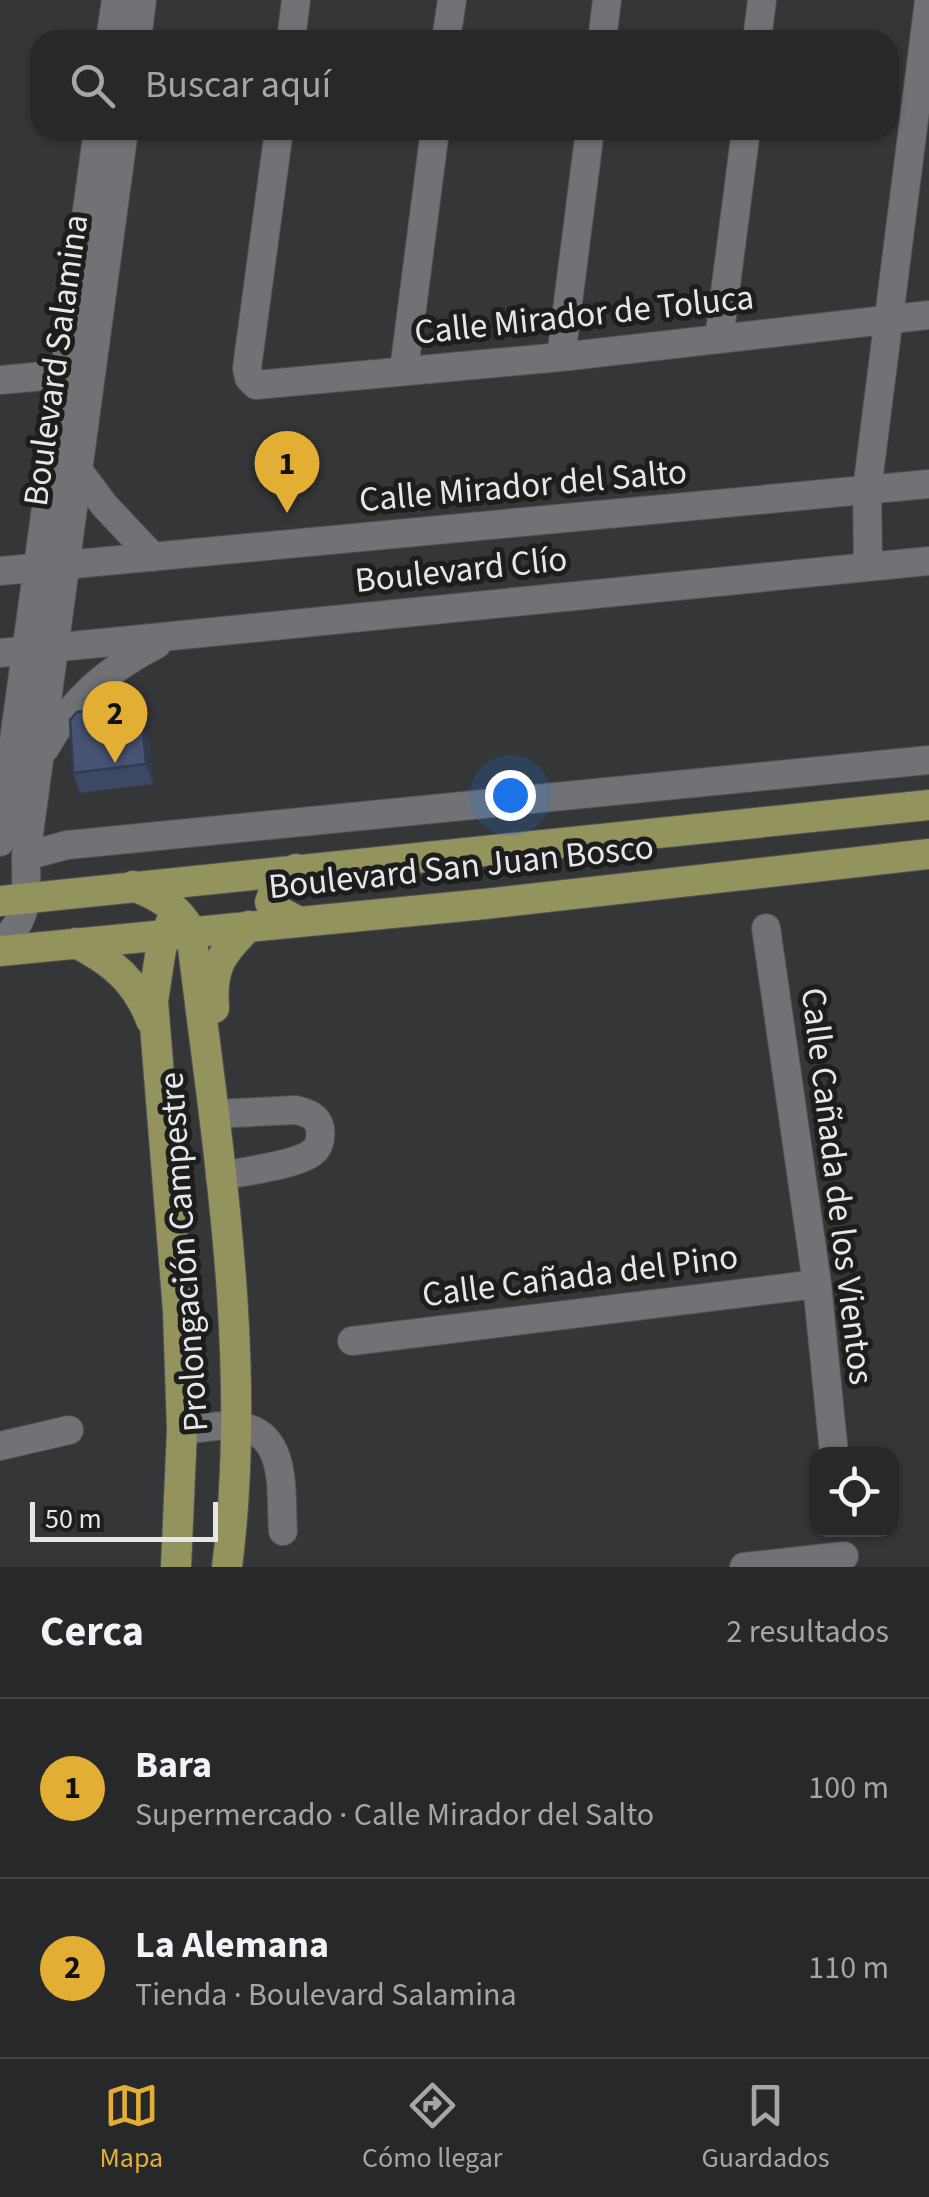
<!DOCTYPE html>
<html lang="es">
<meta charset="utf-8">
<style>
body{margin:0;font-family:"Source Sans 3",sans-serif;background:#2f3032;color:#f1f3f6}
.controls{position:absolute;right:30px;bottom:30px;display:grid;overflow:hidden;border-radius:20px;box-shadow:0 2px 8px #0004}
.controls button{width:90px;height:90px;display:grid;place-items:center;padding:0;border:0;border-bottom:2px solid #434447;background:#27282a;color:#f1f3f6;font:50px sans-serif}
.scale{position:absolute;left:30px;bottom:25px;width:188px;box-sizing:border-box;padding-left:10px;border:5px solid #e6e7e9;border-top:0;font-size:28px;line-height:35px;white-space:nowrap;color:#e6e7e9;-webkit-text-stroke:8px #1d1d1e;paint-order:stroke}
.you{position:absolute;left:510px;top:795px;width:35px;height:35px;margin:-25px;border:8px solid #fff;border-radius:50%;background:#1a73e8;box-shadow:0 0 0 15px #1a73e833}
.badge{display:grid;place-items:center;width:65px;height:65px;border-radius:50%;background:#e2af34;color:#111;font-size:32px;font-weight:700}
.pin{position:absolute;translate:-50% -82px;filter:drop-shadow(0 2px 5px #0008)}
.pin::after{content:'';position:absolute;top:52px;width:35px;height:30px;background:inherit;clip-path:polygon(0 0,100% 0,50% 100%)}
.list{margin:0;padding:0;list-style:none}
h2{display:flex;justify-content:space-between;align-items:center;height:130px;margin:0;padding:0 40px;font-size:42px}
h2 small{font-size:32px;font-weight:400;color:#a4a6a8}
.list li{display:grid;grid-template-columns:65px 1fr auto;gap:30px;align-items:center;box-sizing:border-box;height:180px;padding:0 40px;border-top:2px solid #434447}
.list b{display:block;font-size:38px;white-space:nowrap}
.list p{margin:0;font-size:32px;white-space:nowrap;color:#a4a6a8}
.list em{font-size:32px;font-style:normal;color:#a4a6a8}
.icon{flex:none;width:55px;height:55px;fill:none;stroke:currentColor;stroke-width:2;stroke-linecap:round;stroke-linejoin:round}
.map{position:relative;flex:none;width:929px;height:1567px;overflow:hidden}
.search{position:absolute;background:#27282a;box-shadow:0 2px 8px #0004;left:30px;right:30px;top:30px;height:110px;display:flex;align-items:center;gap:25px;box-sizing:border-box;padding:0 35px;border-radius:30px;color:#a4a6a8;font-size:38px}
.sheet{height:490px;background:#27282a}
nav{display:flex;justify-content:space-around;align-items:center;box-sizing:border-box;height:140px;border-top:2px solid #434447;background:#27282a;font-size:28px;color:#a4a6a8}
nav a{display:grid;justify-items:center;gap:5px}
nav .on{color:#e2af34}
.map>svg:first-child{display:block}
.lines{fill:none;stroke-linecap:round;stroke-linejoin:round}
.minor-casing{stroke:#515254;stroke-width:30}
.major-casing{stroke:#515254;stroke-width:32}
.minor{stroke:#707275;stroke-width:28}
.major{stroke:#92935d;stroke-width:30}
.wall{fill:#3d4865}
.shaded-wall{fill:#323b52}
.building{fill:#475475;stroke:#323b52;stroke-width:2.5}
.labels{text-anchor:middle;stroke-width:10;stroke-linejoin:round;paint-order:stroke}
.street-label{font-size:35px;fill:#e6e7e9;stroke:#1d1d1e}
</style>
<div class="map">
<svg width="929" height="1567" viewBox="0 0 929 1567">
<rect width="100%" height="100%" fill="#343638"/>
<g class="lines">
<g class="minor-casing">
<path id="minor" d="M110,40L116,0
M137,40L142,0
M291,40L296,0
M446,40L452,0
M602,40L607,0
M757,40L762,0
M279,130L247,368L249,378L256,385L561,357L929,315
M719,339L746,130
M561,357L590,130
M404,370L435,130
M0,380L66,374
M78,470L104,505L153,557
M868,566L867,490L929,1
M0,571L929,484
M0,653L929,561
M45,748C73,699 107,670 157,644
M0,842L98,130
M26,856L67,845L929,760
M766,928L817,1284L834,1454
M0,942C31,922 26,888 26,856L124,130
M213,1114L296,1110C308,1113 317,1116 320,1128C321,1136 320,1146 314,1151C300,1165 240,1172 220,1176
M352,1341L817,1284
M182,1430C199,1429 220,1424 238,1426C289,1433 280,1492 283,1531
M0,1446L69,1430
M744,1567L844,1556"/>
</g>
<g class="major-casing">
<path id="major" d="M296,869L279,878L270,902L273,908L297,921
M133,886C159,896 177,906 191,931C216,1141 254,1356 227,1567
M0,901L929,805
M172,919L161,949L153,1001L178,1311L182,1430L176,1567
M76,943C113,962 136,981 151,1020
M0,951L485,904L929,854
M214,1008C211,966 221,955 249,926"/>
</g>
<use href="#minor" class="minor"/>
<use href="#major" class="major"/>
</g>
<path class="wall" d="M127,722L149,740L153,784L80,793L73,773Z"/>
<path class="shaded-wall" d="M142,720L149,740L153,784L146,764Z"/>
<path class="building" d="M122,708L123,722L142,720L146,764L73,773L70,720L77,712Z"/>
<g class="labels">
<g class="street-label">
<text transform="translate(584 314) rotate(-6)" y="12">Calle Mirador de Toluca</text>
<text transform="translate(55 360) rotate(-82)" y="12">Boulevard Salamina</text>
<text transform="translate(523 485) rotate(-5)" y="12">Calle Mirador del Salto</text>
<text transform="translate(461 569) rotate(-6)" y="12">Boulevard Clío</text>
<text transform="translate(461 866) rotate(-6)" y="12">Boulevard San Juan Bosco</text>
<text transform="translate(838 1186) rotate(83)" y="12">Calle Cañada de los Vientos</text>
<text transform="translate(183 1252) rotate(-94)" y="12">Prolongación Campestre</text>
<text transform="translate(580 1275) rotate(-7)" y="12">Calle Cañada del Pino</text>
</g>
</g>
</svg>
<div class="controls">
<button><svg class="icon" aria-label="locate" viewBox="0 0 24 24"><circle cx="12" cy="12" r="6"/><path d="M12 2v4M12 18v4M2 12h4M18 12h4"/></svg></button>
</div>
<div class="scale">50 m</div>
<div class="you"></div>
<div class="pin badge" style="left:287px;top:513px">1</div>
<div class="pin badge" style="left:115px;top:763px">2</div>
<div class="search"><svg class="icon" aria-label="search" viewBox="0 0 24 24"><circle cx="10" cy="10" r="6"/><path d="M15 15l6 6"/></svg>Buscar aquí</div>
</div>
<section class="sheet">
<h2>Cerca<small>2 resultados</small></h2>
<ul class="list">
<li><span class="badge">1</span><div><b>Bara</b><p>Supermercado · Calle Mirador del Salto</p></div><em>100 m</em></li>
<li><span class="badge">2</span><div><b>La Alemana</b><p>Tienda · Boulevard Salamina</p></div><em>110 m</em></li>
</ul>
</section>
<nav>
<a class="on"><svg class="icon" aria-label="map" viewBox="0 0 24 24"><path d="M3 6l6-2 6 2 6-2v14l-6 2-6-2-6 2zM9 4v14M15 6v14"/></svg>Mapa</a>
<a><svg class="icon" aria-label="directions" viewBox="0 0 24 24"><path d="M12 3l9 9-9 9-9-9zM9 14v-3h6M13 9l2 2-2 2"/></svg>Cómo llegar</a>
<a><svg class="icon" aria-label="saved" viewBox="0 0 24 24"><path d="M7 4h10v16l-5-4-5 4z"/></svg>Guardados</a>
</nav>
